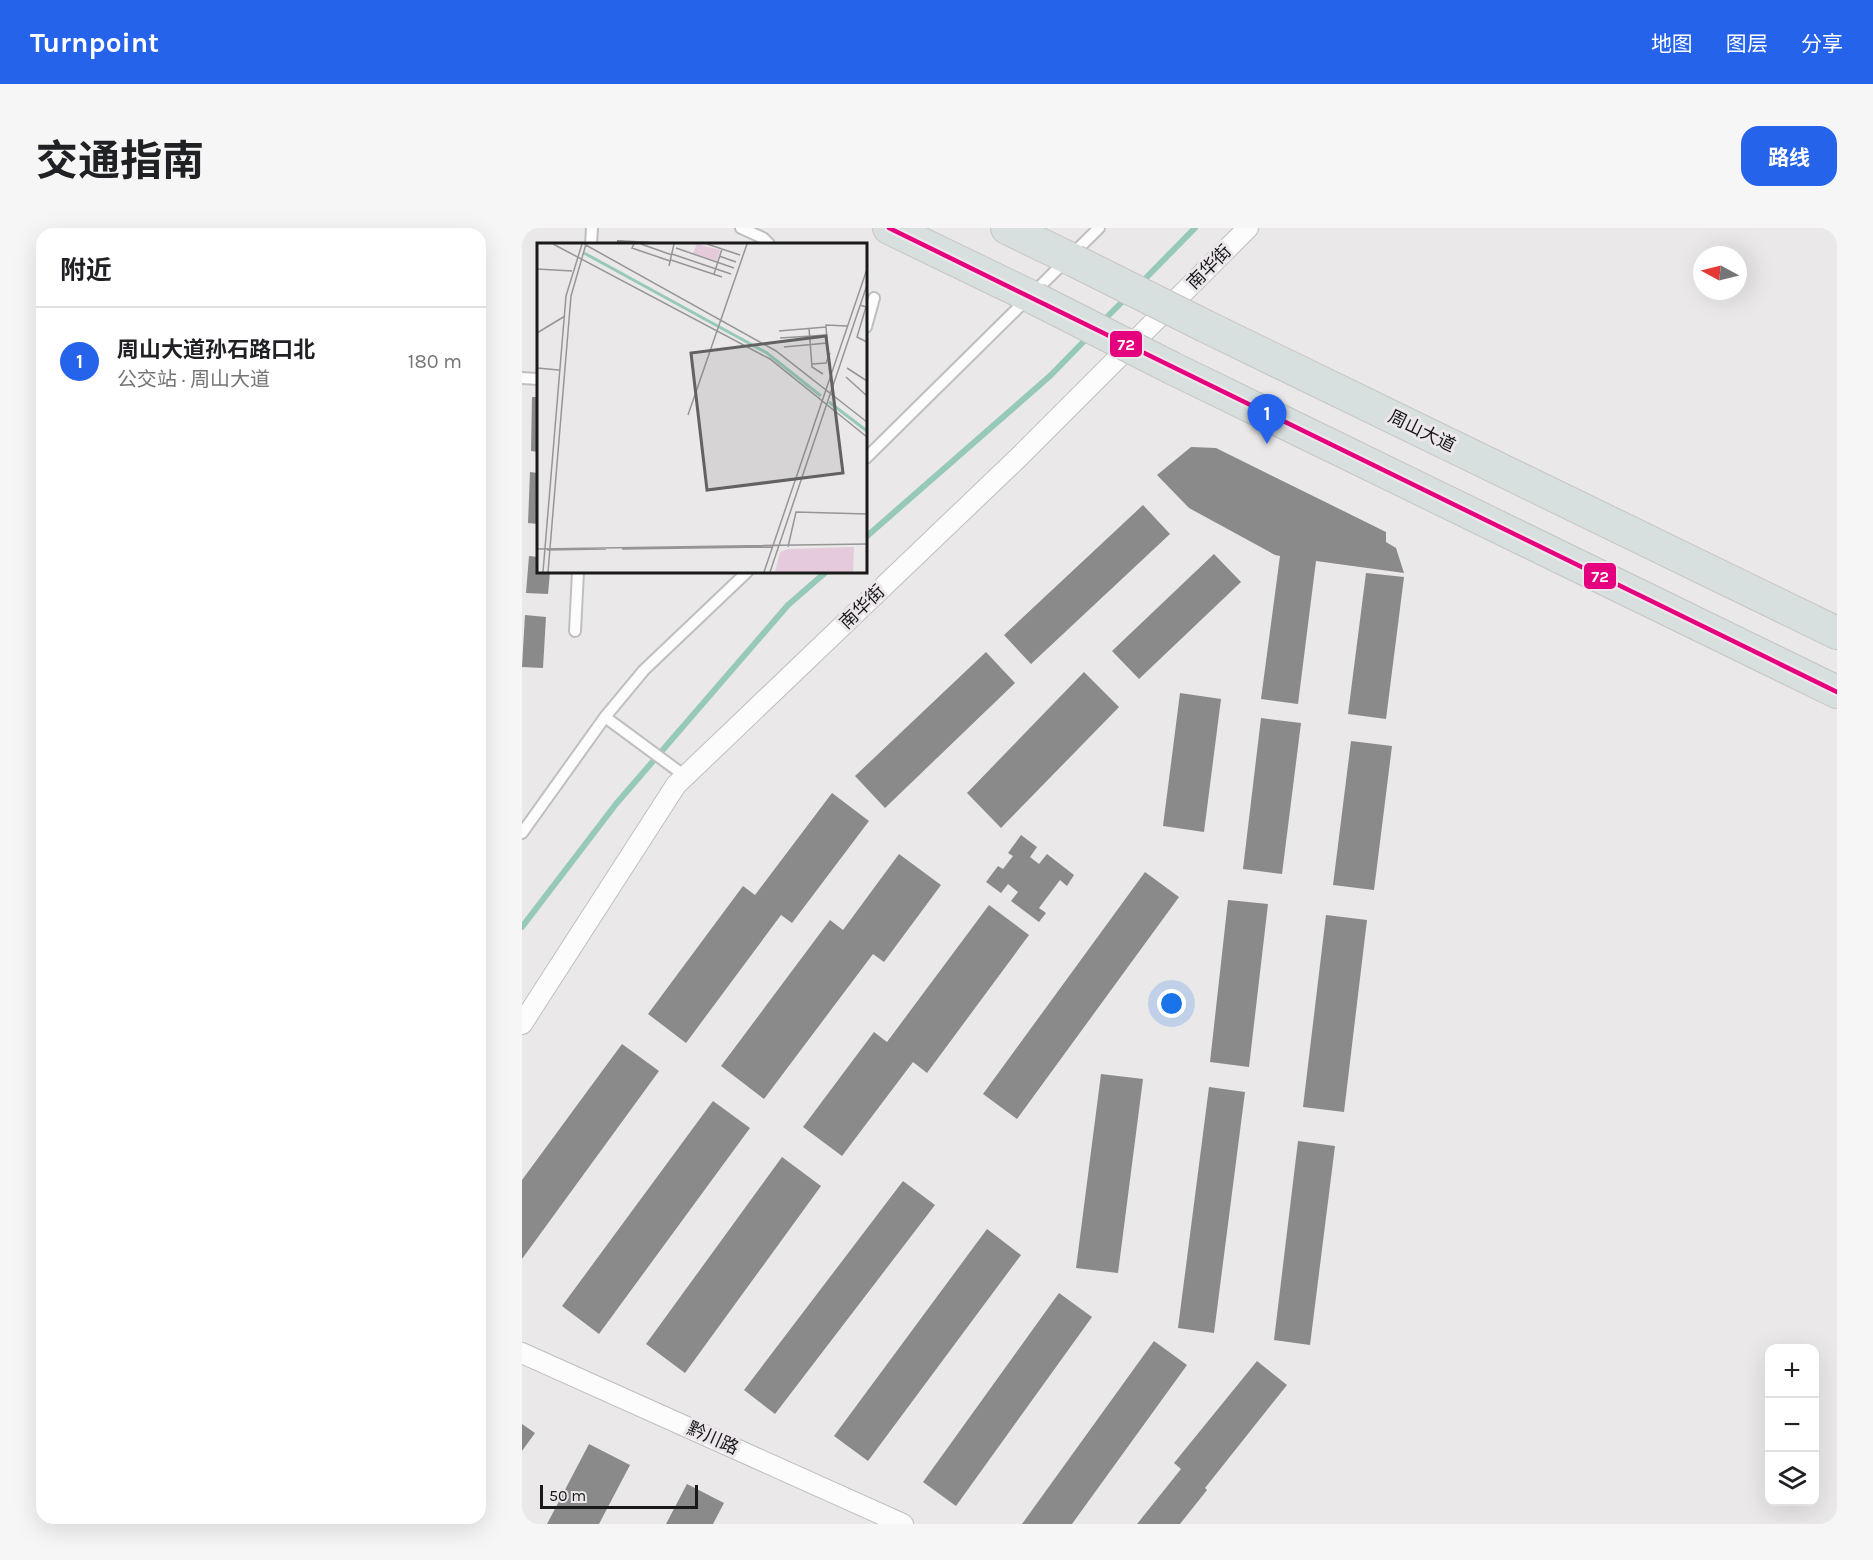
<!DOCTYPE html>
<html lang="zh">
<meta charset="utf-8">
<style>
body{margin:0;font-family:Karla,"Noto Sans SC",sans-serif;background:#f6f6f6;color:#202124}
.controls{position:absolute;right:18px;bottom:18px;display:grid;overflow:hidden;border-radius:12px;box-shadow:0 6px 24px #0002}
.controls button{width:54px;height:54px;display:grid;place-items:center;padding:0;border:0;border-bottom:2px solid #e0e0e0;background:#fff;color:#202124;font:30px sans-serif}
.compass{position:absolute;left:1171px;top:18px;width:54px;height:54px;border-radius:50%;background:#fff;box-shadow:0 6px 24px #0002;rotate:277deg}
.scale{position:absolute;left:18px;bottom:15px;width:158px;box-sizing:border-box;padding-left:6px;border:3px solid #1b1a1b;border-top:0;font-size:16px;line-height:21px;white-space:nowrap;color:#1b1a1b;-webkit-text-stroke:4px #ebe7ea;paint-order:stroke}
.you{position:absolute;left:650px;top:776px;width:21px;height:21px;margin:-15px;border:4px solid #fff;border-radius:50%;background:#1a73e8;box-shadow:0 0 0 9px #1a73e833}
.badge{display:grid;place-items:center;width:39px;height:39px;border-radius:50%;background:#2563eb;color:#fff;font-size:20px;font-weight:700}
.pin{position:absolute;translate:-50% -50px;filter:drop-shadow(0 2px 3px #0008)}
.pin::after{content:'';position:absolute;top:32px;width:21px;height:18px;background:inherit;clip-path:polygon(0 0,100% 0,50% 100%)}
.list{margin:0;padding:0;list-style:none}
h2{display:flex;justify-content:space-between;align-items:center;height:78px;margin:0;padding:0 24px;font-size:26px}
h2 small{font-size:20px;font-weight:400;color:#757577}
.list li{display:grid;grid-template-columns:39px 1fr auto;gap:18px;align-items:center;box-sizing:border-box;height:108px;padding:0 24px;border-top:2px solid #e0e0e0}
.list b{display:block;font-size:22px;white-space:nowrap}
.list p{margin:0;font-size:20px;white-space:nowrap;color:#757577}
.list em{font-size:20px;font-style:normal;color:#757577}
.icon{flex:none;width:33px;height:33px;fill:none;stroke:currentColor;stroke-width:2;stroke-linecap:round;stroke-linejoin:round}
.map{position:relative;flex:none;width:1315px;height:1296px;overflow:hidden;border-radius:18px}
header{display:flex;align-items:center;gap:36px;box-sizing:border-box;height:84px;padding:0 30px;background:#2563eb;color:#fff}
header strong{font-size:28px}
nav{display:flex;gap:33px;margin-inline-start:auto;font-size:21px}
.intro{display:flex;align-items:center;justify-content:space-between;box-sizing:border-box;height:144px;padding:0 36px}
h1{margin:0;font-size:42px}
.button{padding:15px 27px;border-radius:18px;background:#2563eb;color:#fff;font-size:21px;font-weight:700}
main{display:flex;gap:36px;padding:0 36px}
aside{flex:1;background:#fff;border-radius:18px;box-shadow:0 6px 24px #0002}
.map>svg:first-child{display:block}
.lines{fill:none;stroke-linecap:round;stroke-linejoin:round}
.stream{stroke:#96c9b9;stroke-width:6}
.building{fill:#8b8a8b}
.lane-casing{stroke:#c0bebf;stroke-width:14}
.street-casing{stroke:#c0bebf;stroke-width:22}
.primary-casing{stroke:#c6c5c5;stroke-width:34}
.lane{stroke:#fcfcfc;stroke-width:10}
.street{stroke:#fcfcfc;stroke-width:20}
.primary{stroke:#d7e0de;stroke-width:32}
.primary-bridge-casing{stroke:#c6c5c5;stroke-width:34;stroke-linecap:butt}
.primary-bridge{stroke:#d7e0de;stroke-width:32}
.bus-1-casing{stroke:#ebe7ea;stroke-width:9}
.bus-1{stroke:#e5007d;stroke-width:4.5}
.labels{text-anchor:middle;stroke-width:6;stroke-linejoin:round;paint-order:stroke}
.street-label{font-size:18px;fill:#1b1a1b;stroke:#ebe7ea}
.inset-river{fill:none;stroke:#96c9b9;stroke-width:3}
.inset-road{fill:none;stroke:#979697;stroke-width:1.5}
.view{fill:#636263;fill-opacity:0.15;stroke:#636263;stroke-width:3}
.inset-edge{fill:none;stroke:#1b1a1b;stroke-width:3}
.line-badge{stroke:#ebe7ea;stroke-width:2}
.badge-label{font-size:16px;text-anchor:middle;font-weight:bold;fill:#fff}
</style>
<header>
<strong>Turnpoint</strong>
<nav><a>地图</a><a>图层</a><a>分享</a></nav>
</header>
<div class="intro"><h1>交通指南</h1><a class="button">路线</a></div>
<main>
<aside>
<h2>附近<small></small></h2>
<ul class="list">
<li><span class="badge">1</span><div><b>周山大道孙石路口北</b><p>公交站 · 周山大道</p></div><em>180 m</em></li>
</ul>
</aside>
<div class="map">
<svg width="1315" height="1296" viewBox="0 0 1315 1296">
<rect width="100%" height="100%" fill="#eae8e9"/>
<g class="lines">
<path class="stream" d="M619,55L673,0
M579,95L606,68
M344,309L529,147L566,109
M0,699L94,576L266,377L304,344"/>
</g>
<path class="building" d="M95,12L156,15V16H95Z
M10,169H16V224L9,223Z
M669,219L694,220L864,304V314L874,320L882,345L794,333L776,476L739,471L758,328L753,327L667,280L635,247Z
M8,244L16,245V296L6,295Z
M621,277L648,306L509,436L482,407Z
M692,326L719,354L617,451L590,423Z
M7,328L16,329V344H28L26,366L4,365Z
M844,345L882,349L864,491L826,486Z
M3,387L24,389L21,440L0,439Z
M464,424L493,455L363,580L333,548Z
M562,444L597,479L479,600L445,565Z
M658,465L699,471L682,604L641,598Z
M739,490L779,495L760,646L721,641Z
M829,513L870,518L852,662L811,657Z
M310,565L347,593L270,695L259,687L164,815L126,786L221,658L233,667Z
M499,607L515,619L508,629L517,636L525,626L552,647L545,658L538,652L517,680L524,685L517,694L489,673L496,664L486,656L479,665L464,654L476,638L481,641L491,628L486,625Z
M377,626L419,657L362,734L351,726L242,871L199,838L308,692L321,702Z
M623,644L657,669L495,891L461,866Z
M706,672L746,676L727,839L688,834Z
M467,677L507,707L405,845L391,834L320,928L281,899L352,804L365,814Z
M804,687L845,692L822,884L781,879Z
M100,816L137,843L0,1031V952Z
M579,846L621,851L596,1045L554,1040Z
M687,859L723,864L692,1105L656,1100Z
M191,873L228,900L77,1106L40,1078Z
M776,913L813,918L788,1117L752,1112Z
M260,929L299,958L163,1145L124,1116Z
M381,953L413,977L253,1186L222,1162Z
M465,1001L499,1027L346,1233L312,1208Z
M537,1065L570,1089L434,1278L401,1254Z
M632,1113L665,1137L550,1296H500Z
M735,1133L765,1157L683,1260L685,1262L658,1296H615L659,1241L652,1235Z
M0,1196L13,1205L0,1223Z
M67,1216L108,1237L77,1296H25Z
M165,1256L202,1275L191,1296H144Z"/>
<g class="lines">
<g class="lane-casing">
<path id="lane" d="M219,0L241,10L247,16
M69,16L70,0
M344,99L352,70
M0,150L16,151
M344,230L577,0
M53,403L56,344
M83,489L163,548
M0,605L83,489L122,442L225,344"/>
</g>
<g class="street-casing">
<path id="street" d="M0,796L154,557L498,228L726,0
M0,1125L381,1296"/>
</g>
<g class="primary-casing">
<path id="primary" d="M367,0L514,71
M485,0L553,33
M683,98L1315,405
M650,140L1315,464"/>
</g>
<use href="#lane" class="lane"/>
<use href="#street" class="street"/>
<use href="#primary" class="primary"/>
<g class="primary-bridge-casing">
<path id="primary-bridge" d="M553,33L683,98
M514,71L650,140"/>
</g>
<use href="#primary-bridge" class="primary-bridge"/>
<g class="bus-1-casing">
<path id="bus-1" d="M367,0L1315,464"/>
</g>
<use href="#bus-1" class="bus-1"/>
</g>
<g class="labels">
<g class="street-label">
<text transform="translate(687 39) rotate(-45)" y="6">南华街</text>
<text transform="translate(900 203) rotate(26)" y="6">周山大道</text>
<text transform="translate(340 379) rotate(-44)" y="6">南华街</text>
<text transform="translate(191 1210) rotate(24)" y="6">黔川路</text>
</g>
</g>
<g transform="translate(15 15)">
<rect width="330" height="330" fill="#eae8e9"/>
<path d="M160,1L183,7L180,18L156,10ZM317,304L316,329H238L243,309L251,306Z" fill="#e4cadb"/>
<path class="inset-river" d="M47,10L230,110L284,153M292,159L330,188"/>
<path class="inset-road" d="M16,1L233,116L330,194M47,1L239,108L330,179M97,1L95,5L133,18M104,1L135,12M170,1L203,12M139,5L197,25M135,11L194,31M182,13L199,19M134,17L185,34M132,23L137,1M0,26L35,28M177,31L185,6M323,62L329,64L320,94L330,99M272,85L275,124L286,131M242,88L289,84M0,90L28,73M243,95L290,92M247,104L290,100L289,82L310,83M275,121L289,120L293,110M0,125L22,127M310,125L330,138M309,134L330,153M151,172L210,1M251,304L259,269L330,271M0,306L330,301M85,306L236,304M10,307L69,306M6,329L29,53L45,1M11,329L34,53L49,1M227,329L330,26M233,329L330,42"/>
<path class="view" d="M289,93L306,230L170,247L154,110Z"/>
<rect width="330" height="330" class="inset-edge"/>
</g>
<g class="line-badge">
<rect x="587" y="102" width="34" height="28" rx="6" fill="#e5007d"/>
<rect x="1061" y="334" width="34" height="28" rx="6" fill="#e5007d"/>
</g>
<g class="badge-label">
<text x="604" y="122">72</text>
<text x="1078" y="354">72</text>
</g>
</svg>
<div class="controls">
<button>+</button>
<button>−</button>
<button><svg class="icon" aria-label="layers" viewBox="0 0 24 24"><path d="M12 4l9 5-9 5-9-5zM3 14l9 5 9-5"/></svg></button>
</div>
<svg class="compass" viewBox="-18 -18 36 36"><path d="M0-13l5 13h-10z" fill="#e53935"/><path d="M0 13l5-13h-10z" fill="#757577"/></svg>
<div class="scale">50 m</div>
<div class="you"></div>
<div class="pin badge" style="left:745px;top:216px">1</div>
</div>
</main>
